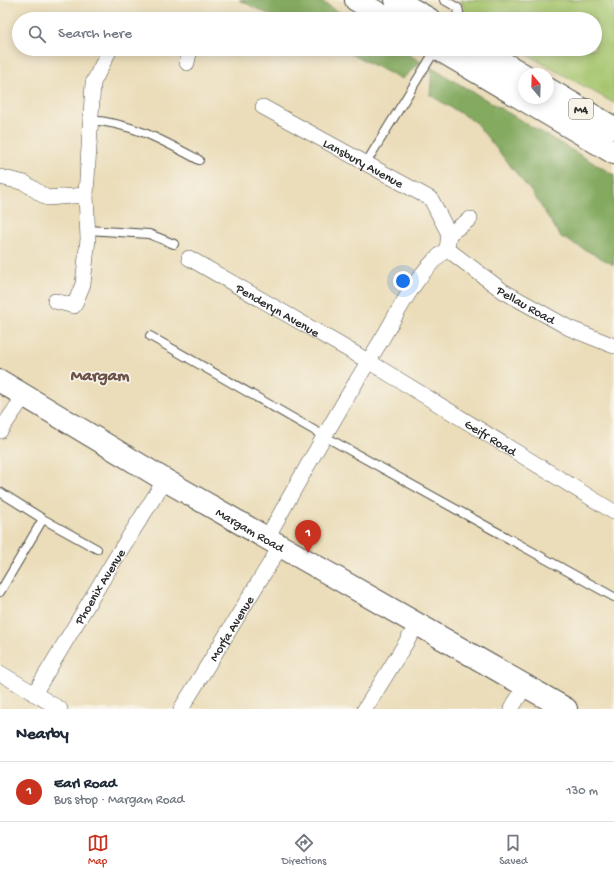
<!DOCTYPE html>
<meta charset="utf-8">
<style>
body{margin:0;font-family:"Gochi Hand",sans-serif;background:#f6f6f7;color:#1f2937}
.compass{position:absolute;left:518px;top:68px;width:36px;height:36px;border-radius:50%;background:#fff;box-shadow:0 2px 10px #0003;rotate:341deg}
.you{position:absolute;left:403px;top:281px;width:14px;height:14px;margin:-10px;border:3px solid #fff;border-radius:50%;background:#1a73e8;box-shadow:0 0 0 6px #1a73e833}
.badge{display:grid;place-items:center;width:26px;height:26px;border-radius:50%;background:#c8321e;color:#fff;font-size:13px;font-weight:700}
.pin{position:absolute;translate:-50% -33px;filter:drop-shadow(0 1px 2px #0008)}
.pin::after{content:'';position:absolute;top:21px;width:14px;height:12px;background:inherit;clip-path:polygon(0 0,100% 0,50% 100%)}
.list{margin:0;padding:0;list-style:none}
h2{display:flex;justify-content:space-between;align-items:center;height:52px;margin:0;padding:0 16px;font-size:17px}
h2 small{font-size:13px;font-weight:400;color:#747a83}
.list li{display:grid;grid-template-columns:26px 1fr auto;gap:12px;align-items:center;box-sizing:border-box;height:60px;padding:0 16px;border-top:1px solid #e0e1e3}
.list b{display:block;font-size:15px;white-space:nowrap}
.list p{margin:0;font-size:13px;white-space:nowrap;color:#747a83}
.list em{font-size:13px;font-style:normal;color:#747a83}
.icon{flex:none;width:22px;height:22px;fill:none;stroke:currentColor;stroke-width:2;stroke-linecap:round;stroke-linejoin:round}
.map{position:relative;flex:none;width:614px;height:709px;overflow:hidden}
.search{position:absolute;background:#fff;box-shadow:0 2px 10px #0003;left:12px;right:12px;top:12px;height:44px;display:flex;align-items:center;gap:10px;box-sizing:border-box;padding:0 14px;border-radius:22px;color:#747a83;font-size:15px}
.sheet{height:112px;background:#fff}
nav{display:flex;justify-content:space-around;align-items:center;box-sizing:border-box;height:56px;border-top:1px solid #e0e1e3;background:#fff;font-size:11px;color:#747a83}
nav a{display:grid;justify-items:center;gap:2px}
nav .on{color:#c8321e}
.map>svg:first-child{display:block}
.green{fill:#a5c56d;stroke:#68784c}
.forest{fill:#84aa60;stroke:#586a46}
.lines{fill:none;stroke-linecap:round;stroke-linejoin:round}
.service-casing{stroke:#484640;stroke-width:10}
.minor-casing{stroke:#484640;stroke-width:16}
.primary-casing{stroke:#484640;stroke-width:24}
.motorway-casing{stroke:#484640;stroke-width:24}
.service{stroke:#fff;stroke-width:8}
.minor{stroke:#fff;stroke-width:15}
.primary{stroke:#fff;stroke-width:22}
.motorway{stroke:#fff;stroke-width:22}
.labels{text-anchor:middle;stroke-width:3.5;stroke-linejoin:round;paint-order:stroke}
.shield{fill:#f7f3e8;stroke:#686764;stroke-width:1}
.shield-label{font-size:12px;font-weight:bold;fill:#2b2b2b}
.street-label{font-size:13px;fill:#2b2b2b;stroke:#f7f3e8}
.district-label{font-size:17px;font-weight:bold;fill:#6b534a;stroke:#f7f3e8}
</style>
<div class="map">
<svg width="614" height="709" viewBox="0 0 614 709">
<rect width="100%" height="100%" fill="#f7f3e8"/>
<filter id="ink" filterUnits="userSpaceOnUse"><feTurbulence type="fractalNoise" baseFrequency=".025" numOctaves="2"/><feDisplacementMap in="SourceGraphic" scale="8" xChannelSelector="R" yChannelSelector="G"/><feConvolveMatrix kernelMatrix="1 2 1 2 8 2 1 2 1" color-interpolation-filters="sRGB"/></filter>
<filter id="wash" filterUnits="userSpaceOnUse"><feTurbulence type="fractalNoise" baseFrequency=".012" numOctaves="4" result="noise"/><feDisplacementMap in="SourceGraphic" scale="16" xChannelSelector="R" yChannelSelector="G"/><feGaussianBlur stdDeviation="0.9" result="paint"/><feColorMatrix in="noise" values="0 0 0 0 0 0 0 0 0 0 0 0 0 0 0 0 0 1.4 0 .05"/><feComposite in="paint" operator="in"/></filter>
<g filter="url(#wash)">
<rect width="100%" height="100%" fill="#ebddb9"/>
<path class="green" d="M460,0H614V103L517,49H595V19H463L461,18L465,9Z"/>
<path class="forest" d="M239,0H319L351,19H278Z
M340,49H400L421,62L402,79Z
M432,68L614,175V265L561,237L533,194L475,122L430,95Z"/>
</g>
<g filter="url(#ink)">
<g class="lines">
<g class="service-casing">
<path id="service" d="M444,0L458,8L459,12L454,19
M89,120C132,123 162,140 199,160
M366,163L436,49
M88,230L149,234L174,244
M150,336L324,436L614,597
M0,492L43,519L97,549
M0,592L43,519"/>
</g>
<g class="minor-casing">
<g id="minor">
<path d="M187,63L190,49"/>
<path id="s1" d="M263,107L431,199L449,234"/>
<path d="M0,177L25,183L47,198L86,195"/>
<path id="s2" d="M447,249L503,291L569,328L614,346"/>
<path id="s3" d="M189,258L368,361L614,512"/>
<path d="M55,301L74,306L83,284L88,239L86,195L93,83L110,49"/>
<path d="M0,431L25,395"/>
<path d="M267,538C304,471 342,404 382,339C401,307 417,272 447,249L449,234L470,219"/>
<path d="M0,673L60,709"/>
<path id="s4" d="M34,694L115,559L165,480"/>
<path id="s5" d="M181,709L280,547"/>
<path d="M365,709L417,625"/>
<path d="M511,709L526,685"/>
</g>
</g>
<g class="primary-casing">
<g id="primary">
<path id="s6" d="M0,381L165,480L566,709"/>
</g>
</g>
<g class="motorway-casing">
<path id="motorway" d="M356,0L388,19
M396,0L429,19
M438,49L614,153
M480,49L524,75
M548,89L614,128"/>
</g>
<use href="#service" class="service"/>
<use href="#minor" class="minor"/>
<use href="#primary" class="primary"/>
<use href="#motorway" class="motorway"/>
</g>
</g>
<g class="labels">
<rect class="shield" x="569" y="99" width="24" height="20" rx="3"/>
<g class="shield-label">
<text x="581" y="113">M4</text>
</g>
<g class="street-label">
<text dy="5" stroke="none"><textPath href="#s1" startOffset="115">Lansbury Avenue</textPath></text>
<text dy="5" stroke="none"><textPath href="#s2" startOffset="97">Pellau Road</textPath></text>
<text dy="5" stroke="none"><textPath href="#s3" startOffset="103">Penderyn Avenue</textPath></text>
<text dy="5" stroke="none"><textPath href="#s3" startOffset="351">Geifr Road</textPath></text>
<text dy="5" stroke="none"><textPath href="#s6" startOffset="291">Margam Road</textPath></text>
<text dy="5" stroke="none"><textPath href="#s4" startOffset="126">Phoenix Avenue</textPath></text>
<text dy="5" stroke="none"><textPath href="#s5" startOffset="95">Morfa Avenue</textPath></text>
</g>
<g class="district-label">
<text x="100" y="380">Margam</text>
</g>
</g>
</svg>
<svg class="compass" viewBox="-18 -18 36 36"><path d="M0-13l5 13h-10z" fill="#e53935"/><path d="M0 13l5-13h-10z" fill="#747a83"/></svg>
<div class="you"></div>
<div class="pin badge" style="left:308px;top:553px">1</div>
<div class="search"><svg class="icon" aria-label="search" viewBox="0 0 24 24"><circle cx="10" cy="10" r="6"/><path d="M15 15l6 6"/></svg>Search here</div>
</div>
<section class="sheet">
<h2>Nearby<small></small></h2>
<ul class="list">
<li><span class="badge">1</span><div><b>Earl Road</b><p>Bus stop · Margam Road</p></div><em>130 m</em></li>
</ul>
</section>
<nav>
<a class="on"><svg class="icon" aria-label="map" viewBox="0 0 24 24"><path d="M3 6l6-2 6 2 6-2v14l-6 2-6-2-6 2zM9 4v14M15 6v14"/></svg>Map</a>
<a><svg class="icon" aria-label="directions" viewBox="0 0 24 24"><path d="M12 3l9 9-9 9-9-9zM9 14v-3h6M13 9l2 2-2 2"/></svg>Directions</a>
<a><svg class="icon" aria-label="saved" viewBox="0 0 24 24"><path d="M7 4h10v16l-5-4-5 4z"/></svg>Saved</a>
</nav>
